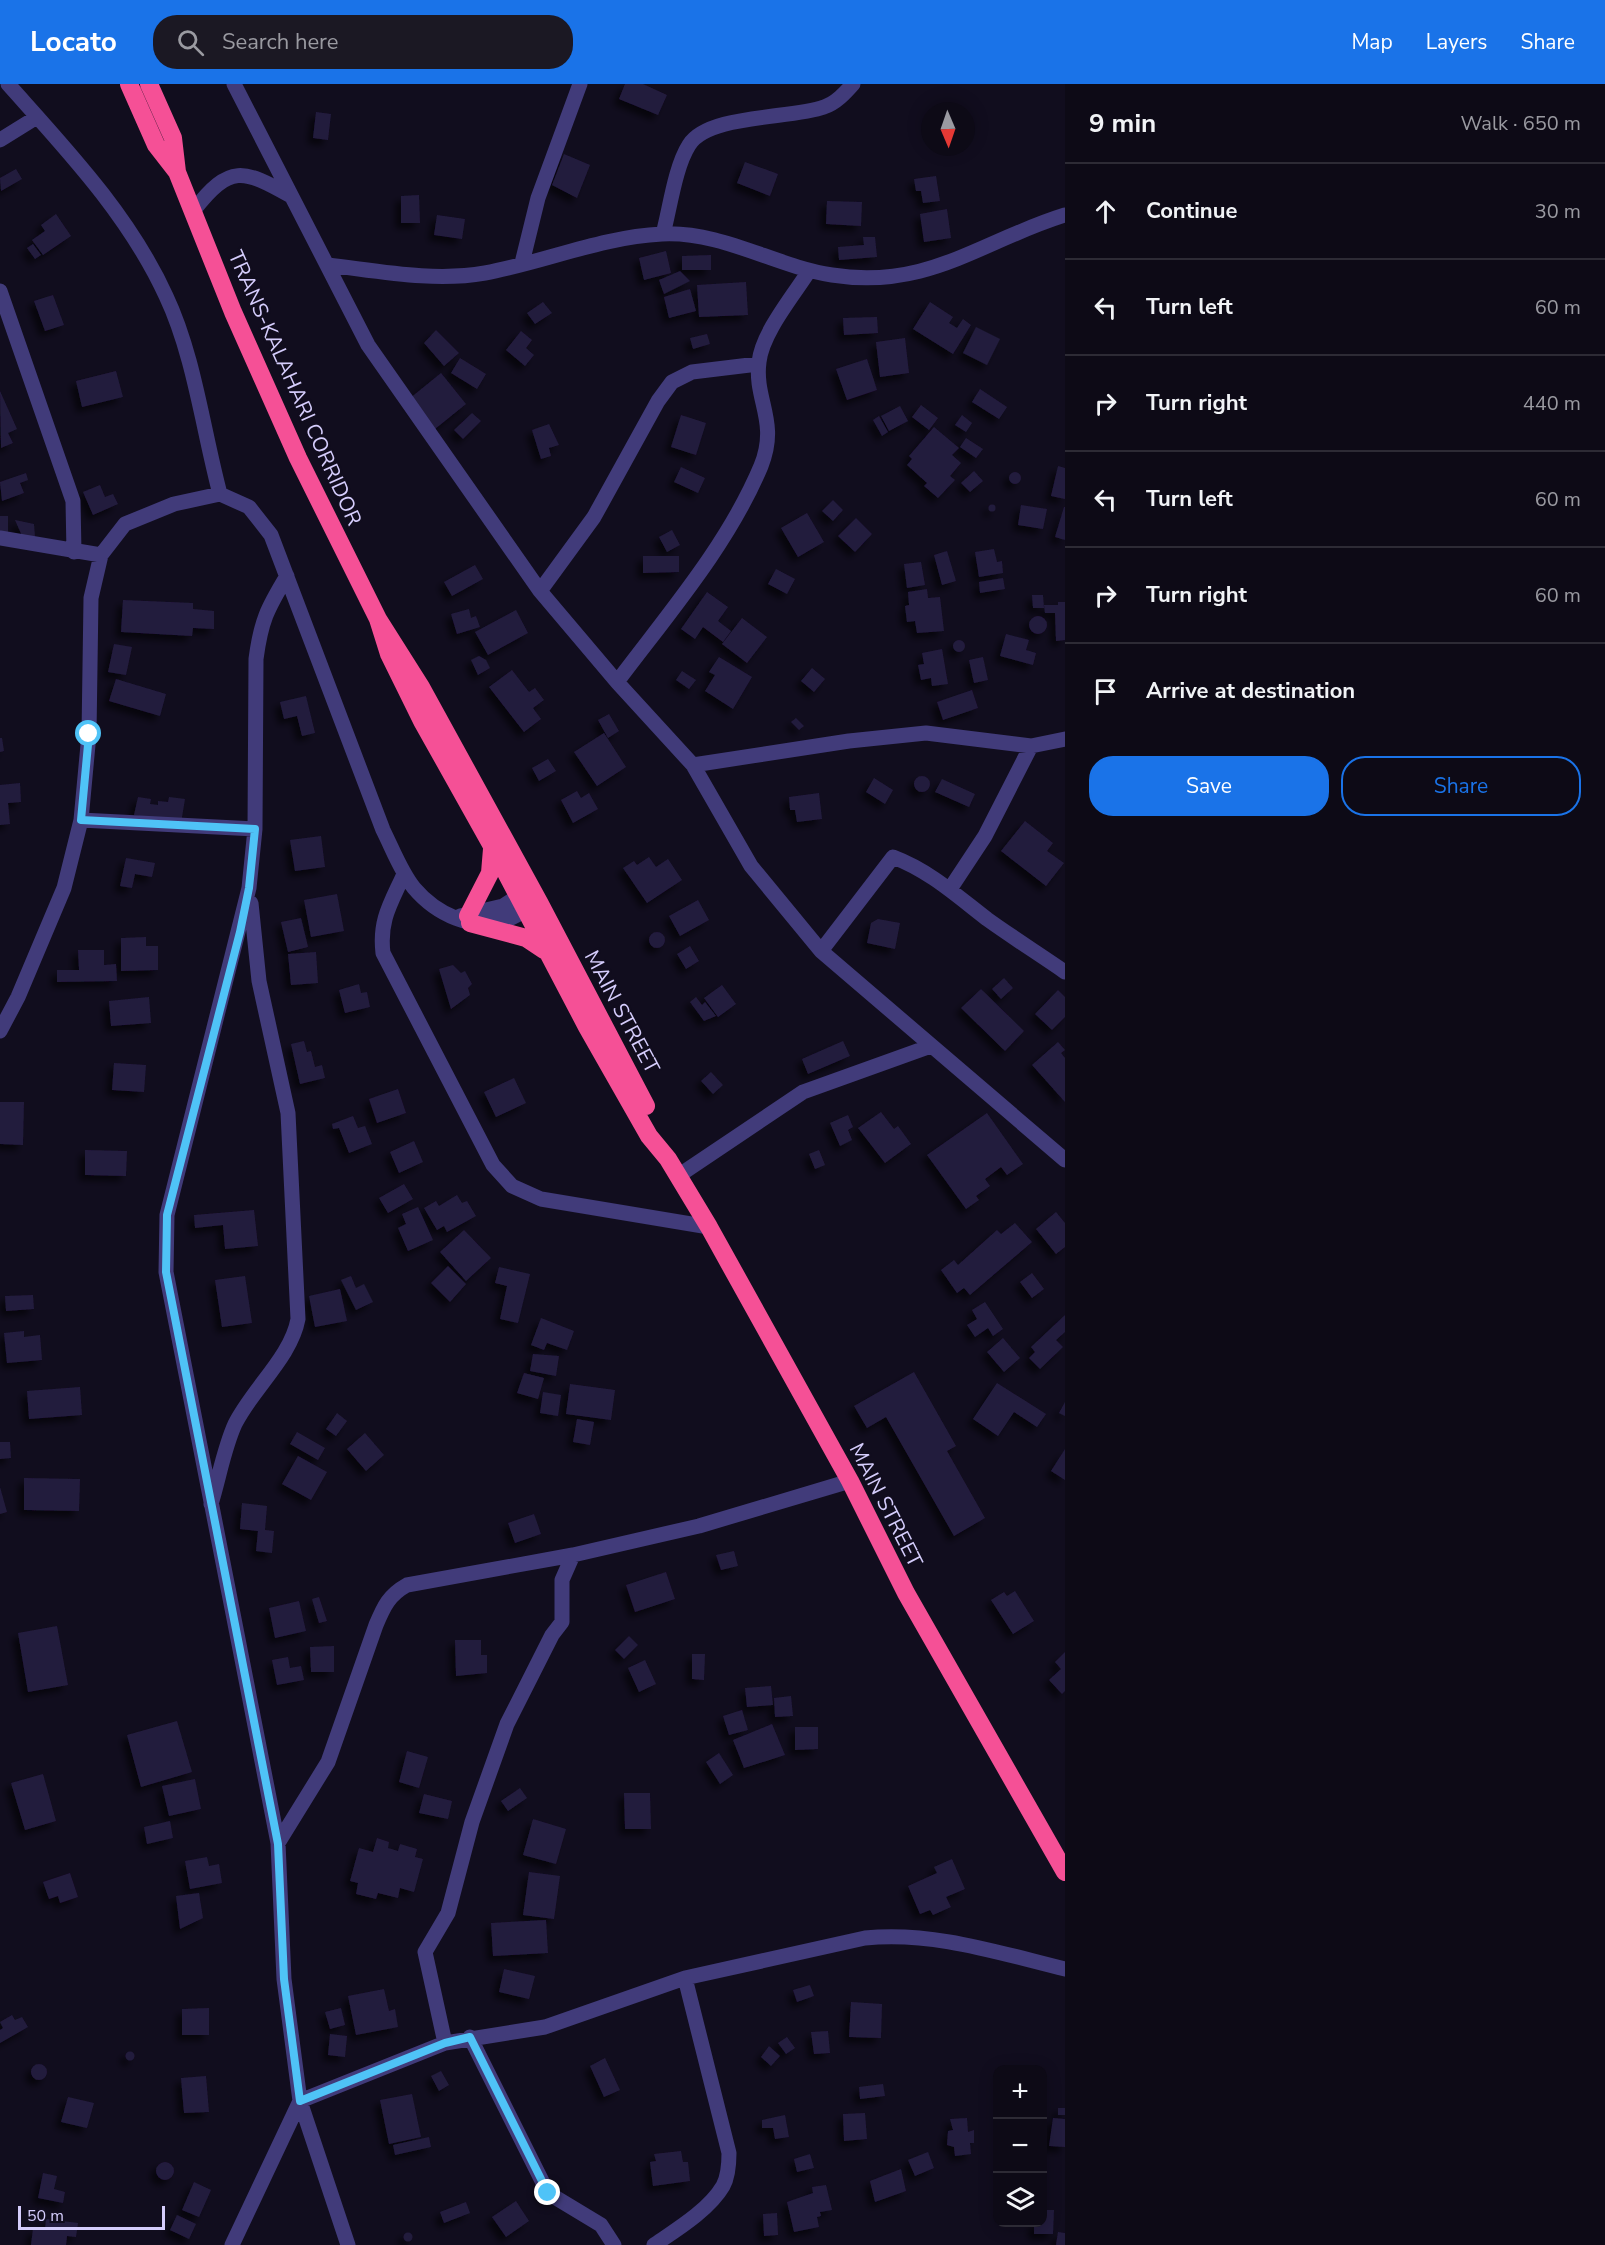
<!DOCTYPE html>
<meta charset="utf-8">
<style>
body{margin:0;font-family:"Nunito Sans",sans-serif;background:#1b1823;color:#f1f3f6}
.controls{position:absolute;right:18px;bottom:18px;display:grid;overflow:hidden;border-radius:12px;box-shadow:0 3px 15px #0003}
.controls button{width:54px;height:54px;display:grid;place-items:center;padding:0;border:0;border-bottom:2px solid #2d2b35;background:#0d0a16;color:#f1f3f6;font:30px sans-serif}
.compass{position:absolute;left:921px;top:18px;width:54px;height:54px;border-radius:50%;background:#0d0a16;box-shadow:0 3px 15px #0003;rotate:178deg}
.scale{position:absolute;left:18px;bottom:15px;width:147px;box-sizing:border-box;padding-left:6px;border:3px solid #d5cdfc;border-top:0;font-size:16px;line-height:21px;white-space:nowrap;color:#d5cdfc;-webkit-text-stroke:4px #110d1e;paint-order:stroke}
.stop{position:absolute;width:18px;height:18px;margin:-14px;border:4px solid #4fc3f7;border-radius:50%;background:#fff}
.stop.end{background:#4fc3f7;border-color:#fff;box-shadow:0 2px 6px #0008}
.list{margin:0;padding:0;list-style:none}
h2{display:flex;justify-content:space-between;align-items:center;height:78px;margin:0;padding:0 24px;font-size:26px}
h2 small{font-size:20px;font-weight:400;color:#9a9aa1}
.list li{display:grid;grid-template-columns:39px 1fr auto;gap:18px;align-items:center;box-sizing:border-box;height:96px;padding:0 24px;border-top:2px solid #2d2b35}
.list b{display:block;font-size:22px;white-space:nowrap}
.list em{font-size:20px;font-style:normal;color:#9a9aa1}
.actions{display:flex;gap:12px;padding:18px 24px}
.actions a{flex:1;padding:14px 0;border:2px solid #1a73e8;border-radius:24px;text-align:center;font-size:21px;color:#1a73e8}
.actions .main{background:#1a73e8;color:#fff}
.icon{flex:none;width:33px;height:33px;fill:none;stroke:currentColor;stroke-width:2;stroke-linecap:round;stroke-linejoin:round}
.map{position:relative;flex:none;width:1065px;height:2161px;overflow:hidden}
header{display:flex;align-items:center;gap:36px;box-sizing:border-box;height:84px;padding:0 30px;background:#1a73e8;color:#fff}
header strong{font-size:28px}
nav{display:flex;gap:33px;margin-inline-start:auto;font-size:21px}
.search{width:420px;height:54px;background:#1b1823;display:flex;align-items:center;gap:15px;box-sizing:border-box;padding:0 21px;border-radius:24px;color:#9a9aa1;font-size:22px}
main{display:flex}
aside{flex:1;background:#0d0a16}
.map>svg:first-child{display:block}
.building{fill:#231b3e;filter:url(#shadow)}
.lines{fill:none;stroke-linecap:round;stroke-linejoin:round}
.minor{stroke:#413b7a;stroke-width:15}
.highway{stroke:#f55096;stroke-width:18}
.route{stroke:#4fc3f7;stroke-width:8}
.labels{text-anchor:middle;stroke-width:4.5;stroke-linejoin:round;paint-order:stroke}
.street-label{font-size:21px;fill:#d5cdfc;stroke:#110d1e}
</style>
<header>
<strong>Locato</strong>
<div class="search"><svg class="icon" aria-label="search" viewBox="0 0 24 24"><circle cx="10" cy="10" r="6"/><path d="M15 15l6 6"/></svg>Search here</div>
<nav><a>Map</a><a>Layers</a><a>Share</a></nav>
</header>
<main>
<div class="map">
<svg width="1065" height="2161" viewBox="0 0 1065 2161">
<defs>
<filter id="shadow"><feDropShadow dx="-5.5" dy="5.5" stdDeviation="3" flood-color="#0009"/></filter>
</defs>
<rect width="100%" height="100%" fill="#110d1e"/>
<path class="building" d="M625,0H643L667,11L658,31L619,15Z
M316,28L331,30L328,56L313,54Z
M564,70L590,81L577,114L552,101Z
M745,78L778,90L770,112L737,99Z
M16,85L22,95L1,107L0,94Z
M936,92L940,117L923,119L921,107H916L914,95Z
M419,111L420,139H401V112Z
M827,117L862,118L861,142L826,140Z
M947,125L951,154L924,158L920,130Z
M56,130L71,152L43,171L32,156L45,147L41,141Z
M437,131L465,135L462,155L434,151Z
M863,153H875L877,173L839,176L838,163L864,161Z
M33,160L41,171L35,175L27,164Z
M666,167L671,189L644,196L639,174Z
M711,171V186H682V172Z
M680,187L690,197L664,210L659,196Z
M746,198L748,231L699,233L697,201Z
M690,205L696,227L669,234L664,213Z
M53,211L64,241L45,247L34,217Z
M543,218L552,229L535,240L527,229Z
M930,218L953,233L949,239L957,244L963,235L971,241L953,270L913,245Z
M877,233L878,249L844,251L843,234Z
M976,243L1000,255L987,281L963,269Z
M436,246L459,269L444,282L424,259Z
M521,247L532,256L526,264L534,271L525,282L506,266Z
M707,250L710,260L693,265L690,254Z
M905,254L909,289L880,293L876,258Z
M460,274L486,290L477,305L451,289Z
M867,275L877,306L847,316L836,285Z
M116,287L123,313L82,323L76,297Z
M441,289L466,320L435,345L409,315Z
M980,305L1007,323L999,335L972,318Z
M0,307L17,345L8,349L13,359L1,364Z
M921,321L938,334L929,346L912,333Z
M900,322L908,337L889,347L881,332Z
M472,329L481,337L463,355L454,346Z
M681,331L706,339L696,371L671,363Z
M962,331L972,339L966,348L955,341Z
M879,332L888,348L882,352L873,336Z
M549,340L559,361L549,364L551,372L541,375L532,346Z
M934,343L959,364L952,371L961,379L950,392L955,396L938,414L924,402L927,399L907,381L912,375L909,372Z
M966,354L983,365L976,374L960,363Z
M1058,382L1065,384V415L1051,412Z
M681,383L705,394L698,409L674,398Z
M974,387L983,397L970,408L961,399Z
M1009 394a6 6 0 1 1 12 0a6 6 0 1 1-12 0Z
M26,389L28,396L20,399L24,409L2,417L0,398Z
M100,401L105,413L113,410L118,420L93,431L83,408Z
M833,416L843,426L833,437L822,427Z
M988.5 424a3.5 3.5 0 1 1 7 0a3.5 3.5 0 1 1-7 0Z
M1021,421L1047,425L1043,445L1018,441Z
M1064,423H1065V456L1055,453Z
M807,429L824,458L798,473L781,444Z
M0,432H8V450H0Z
M856,434L872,450L855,468L838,452Z
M15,436L34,440L35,453L23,454Z
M672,446L680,461L667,468L659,453Z
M994,465L997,478L1002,477L1003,489L979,493L975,468Z
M947,467L956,497L942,501L934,471Z
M643,472H679V488L643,489Z
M921,478L925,501L907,504L904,480Z
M475,481L483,495L452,512L444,498Z
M776,485L795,495L787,510L768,500Z
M1003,494L1005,505L980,509L979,498Z
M927,505L928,514L940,513L944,547L917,549L915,537L907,538L905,522L909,521L908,508Z
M707,508L728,523L718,537L731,547L723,558L703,543L695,555L681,545Z
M1032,511H1043L1044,524H1033Z
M123,516L193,519V525L214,527V545L193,544L192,552L121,548Z
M1058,518H1065V556L1056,557L1055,529H1045L1044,521H1058Z
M469,525L471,534L476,532L480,543L457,550L451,530Z
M516,526L528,549L488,571L475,548Z
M1029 541a9 9 0 1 1 18 0a9 9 0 1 1-18 0Z
M742,534L767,553L747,579L722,560Z
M1006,550L1029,556L1026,566L1036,569L1033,581L1000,572Z
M953 562a6 6 0 1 1 12 0a6 6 0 1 1-12 0Z
M114,560L132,563L126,591L108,588Z
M942,565L948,600L932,602L931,594L921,596L918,581L924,580L922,569Z
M479,572L486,576L490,584L478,591L471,576Z
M719,573L752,593L733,625L705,607L715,591L709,588Z
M983,573L988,596L974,599L969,576Z
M812,584L825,595L814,608L801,597Z
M512,586L529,608L535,604L544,616L533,624L541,635L524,648L489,603Z
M682,587L696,596L689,605L676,596Z
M116,595L166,610L160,632L109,617Z
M972,606L978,624L943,636L937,618Z
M306,612L315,649L302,652L297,632L284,635L280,618Z
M609,630L619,647L608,654L598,636Z
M796,634L804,642L799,646L791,638Z
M604,649L626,683L597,702L574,668Z
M0,654H2L4,667L0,668Z
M548,675L556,687L539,697L532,684Z
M914 700a8 8 0 1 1 16 0a8 8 0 1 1-16 0Z
M874,694L893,706L885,720L866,708Z
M942,695L975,710L969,723L935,708Z
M20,699L21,718L8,719L10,740L0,741V701Z
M577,707L581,714L589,709L598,725L573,739L561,716Z
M819,709L822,735L797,738L795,726H790L789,713Z
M138,713L151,715L150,720L158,721V717L168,718L169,713L185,715L181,739L134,731Z
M1025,737L1053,759L1047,767L1064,779L1046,802L1001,767Z
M321,752L325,783L295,787L290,756Z
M649,773L656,783L668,775L682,796L647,819L623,784L634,777L637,781Z
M126,774L155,779L152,793L135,790L132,804L120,802Z
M337,810L344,847L311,853L304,816Z
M698,816L709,836L680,852L669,832Z
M301,834L308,863L288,868L281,838Z
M878,835L900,839L895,865L867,859L871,839Z
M649 856a8 8 0 1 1 16 0a8 8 0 1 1-16 0Z
M146,853V862H158V886L121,887V854Z
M690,862L699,877L686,885L677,870Z
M78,866H104V881L116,880L117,897L57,898V886H79Z
M316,868L318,899L291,901L288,870Z
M453,881L461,889L465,887L472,900L468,904L470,911L451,925L439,885Z
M1004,894L1013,904L1001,915L992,905Z
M359,900L361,909L367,908L370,923L345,929L339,906Z
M722,901L736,920L718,933L704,914Z
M981,905L1024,947L1005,967L961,924Z
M1058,906L1065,913V933L1052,946L1035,930Z
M149,913L151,939L111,942L109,917Z
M696,913L702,921L705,918L716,932L704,937L690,918Z
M304,957L307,968L311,967L315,983L322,981L325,994L300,1000L291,960Z
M843,957L850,972L808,990L802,975Z
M1058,958L1065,966L1061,969L1065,974V1018L1032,981Z
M114,979L146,981L144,1008L112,1006Z
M711,988L723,1001L713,1010L701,997Z
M514,994L526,1019L496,1033L484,1008Z
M398,1005L406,1029L377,1039L369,1015Z
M0,1018H24L23,1061L0,1060Z
M881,1028L894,1045L898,1042L911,1060L885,1079L858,1044Z
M987,1029L1023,1080L1007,1091L1001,1083L985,1095L990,1102L976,1112L979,1116L966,1125L927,1071Z
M848,1031L853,1043L848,1046L852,1056L840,1062L830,1039Z
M353,1032L358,1044L365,1042L372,1060L349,1069L339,1044L333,1045L332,1040Z
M414,1057L423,1078L399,1089L390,1068Z
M85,1066L127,1067L126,1092L85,1091Z
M819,1066L825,1081L815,1085L809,1070Z
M404,1100L413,1115L388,1129L379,1114Z
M457,1111L462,1119L467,1117L476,1132L447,1148L444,1142L437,1146L424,1124L436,1117L439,1122Z
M418,1123L433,1156L408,1167L398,1144L406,1140L402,1130Z
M254,1126L258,1162L225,1165L223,1141L195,1144L194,1131Z
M1056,1128L1065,1139V1163L1056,1170L1036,1145Z
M1015,1139L1032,1158L970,1211L964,1204L957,1209L941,1186L954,1176L958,1181L997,1146L1001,1150Z
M464,1146L491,1174L466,1197L440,1168Z
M448,1182L466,1200L450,1218L431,1199Z
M499,1183L530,1190L518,1239L500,1235L507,1202L495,1199Z
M1032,1189L1044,1205L1032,1214L1020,1198Z
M245,1192L252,1239L222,1243L215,1196Z
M351,1192L356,1204L364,1200L373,1218L356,1226L341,1196Z
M340,1205L347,1237L315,1243L309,1212Z
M33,1211L34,1225L6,1227L5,1212Z
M985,1218L1003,1245L993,1252L988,1244L975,1253L967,1241L977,1235L972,1226Z
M1065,1231V1248L1056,1256L1063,1263L1040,1285L1029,1274L1035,1268L1031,1263Z
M541,1234L574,1247L567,1266L547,1259L544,1266L531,1261Z
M24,1247V1253L40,1251L42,1276L7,1279L4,1249Z
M1003,1254L1020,1274L1004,1288L987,1268Z
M533,1270L559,1272L556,1292L530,1287Z
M914,1288L956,1362L947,1367L985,1434L954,1452L886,1333L867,1344L854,1322Z
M524,1289L544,1294L538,1315L517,1309Z
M997,1299L1046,1330L1037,1343L1014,1328L998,1352L973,1335Z
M570,1300L615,1306L611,1336L566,1330Z
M80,1303L82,1331L29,1335L27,1307Z
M543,1308L561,1311L558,1332L540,1329Z
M1065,1318V1332L1059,1329Z
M337,1329L347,1337L336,1352L326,1345Z
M577,1335L594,1338L590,1361L573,1358Z
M297,1348L325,1364L318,1376L290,1360Z
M365,1349L384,1371L366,1387L347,1365Z
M0,1358H10L11,1374L0,1375Z
M1065,1365V1396L1051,1387Z
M298,1372L327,1388L311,1416L282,1400Z
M24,1394L80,1395L79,1427L24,1426Z
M0,1403L7,1428L0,1430Z
M242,1419L267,1422L265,1446L274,1447L272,1469L256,1467L258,1447L240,1445Z
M534,1430L541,1450L515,1459L508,1439Z
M734,1467L738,1482L721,1486L716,1471Z
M666,1488L675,1515L635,1528L626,1501Z
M1015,1507L1034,1537L1013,1550L991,1516L1004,1508L1007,1512Z
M319,1513L327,1537L319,1539L312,1515Z
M299,1517L306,1547L275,1554L269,1524Z
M57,1542L68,1601L28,1608L18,1549Z
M629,1552L638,1561L624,1575L615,1566Z
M455,1556H481V1571H487V1589L456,1592Z
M334,1562V1588H311L310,1563Z
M1065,1568V1607L1062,1610L1049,1596L1061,1585L1055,1578Z
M692,1570H705L704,1596L692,1595Z
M288,1573L290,1584L301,1582L304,1596L277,1601L272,1576Z
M645,1576L656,1600L639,1608L628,1584Z
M771,1602L773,1621L747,1623L745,1604Z
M791,1612L793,1632L775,1633L774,1614Z
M742,1626L748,1646L729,1651L723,1632Z
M177,1637L192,1688L141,1703L127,1651Z
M772,1640L785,1671L744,1684L733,1656Z
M795,1643H818V1665L795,1666Z
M407,1667L428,1673L419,1704L399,1698Z
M719,1669L733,1691L720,1700L706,1678Z
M43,1690L56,1737L25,1746L11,1699Z
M195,1695L201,1725L169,1732L162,1702Z
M520,1704L527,1714L508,1727L501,1717Z
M624,1709H650L651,1745H625Z
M424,1710L452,1717L448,1735L419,1729Z
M533,1735L566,1745L556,1780L523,1771Z
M170,1737L173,1754L147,1760L144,1743Z
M377,1754L389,1758L388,1764L398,1767L400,1760L417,1765L415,1773L423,1775L414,1808L400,1804L398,1814L378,1809L376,1815L356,1810L358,1799L350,1797L359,1764L373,1768Z
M207,1773L209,1782L219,1780L222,1799L190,1805L185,1777Z
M952,1775L965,1805L946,1813L951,1823L933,1831L930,1826L920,1830L908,1802L937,1789L934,1783Z
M529,1788L560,1792L554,1835L523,1831Z
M70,1789L78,1813L60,1819L58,1812L49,1815L43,1798Z
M199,1809L203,1834L180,1845L176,1812Z
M546,1836L548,1869L493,1872L491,1839Z
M504,1885L535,1892L529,1915L499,1908Z
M810,1901L814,1912L797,1918L793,1906Z
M384,1905L389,1927L395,1925L398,1943L356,1951L348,1912Z
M851,1918L882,1920L881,1954L849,1953Z
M209,1924V1951H182V1925Z
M341,1924L345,1941L330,1945L325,1928Z
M12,1931L15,1936L22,1933L28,1943L0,1959V1946L3,1944L0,1938Z
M828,1947L830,1969L814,1970L811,1948Z
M330,1950L347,1952L345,1973L328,1971Z
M787,1953L795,1964L786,1970L778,1959Z
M769,1962L780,1972L771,1982L761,1973Z
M125.5 1972a4.5 4.5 0 1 1 9 0a4.5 4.5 0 1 1-9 0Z
M605,1974L620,2006L604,2013L590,1982Z
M31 1988a8 8 0 1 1 16 0a8 8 0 1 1-16 0Z
M441,1987L449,2001L439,2007L431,1992Z
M206,1992L209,2028L184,2029L181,1994Z
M883,2000L885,2012L860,2015L859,2003Z
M412,2010L421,2053L389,2060L380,2016Z
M68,2013L94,2019L87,2044L61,2038Z
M1058,2024H1065V2031H1058Z
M865,2029L867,2055L844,2057L843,2030Z
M785,2031L789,2053L775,2055L773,2044H762V2036Z
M967,2034L968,2048L974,2046V2059H970L971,2070L955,2072L954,2063L947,2061L948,2047L953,2046L950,2035Z
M1053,2034L1065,2035V2063L1049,2062Z
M429,2053L431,2063L395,2071L393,2061Z
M681,2067L683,2078H688L690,2097L653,2102L650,2078L656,2077L654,2070Z
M928,2068L934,2084L915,2092L908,2076Z
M810,2070L814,2084L797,2088L794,2075Z
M156 2087a9 9 0 1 1 18 0a9 9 0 1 1-18 0Z
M901,2085L906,2107L875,2118L870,2097Z
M43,2089L57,2092L54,2105L65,2108L63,2119L38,2114Z
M194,2098L211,2106L199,2133L182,2126Z
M826,2101L832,2126L820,2128L821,2132L817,2133L819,2143L794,2148L787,2118L813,2109L812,2103Z
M516,2117L529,2137L506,2153L492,2133Z
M466,2118L470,2129L444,2139L440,2128Z
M1042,2126H1054L1053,2150H1034V2138H1042Z
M777,2129L778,2151L764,2152L763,2130Z
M177,2131L196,2140L189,2155L170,2146Z
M46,2135L78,2139L76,2153L67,2152L66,2161H31L33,2145L45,2146Z
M1058,2148L1065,2149V2161H1056Z
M403.5 2153a4.5 4.5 0 1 1 9 0a4.5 4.5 0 1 1-9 0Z"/>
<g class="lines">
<path class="minor" d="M8,0C66,65 129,131 166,212C194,271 203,346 220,410
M234,0L368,261L540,507L617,598L693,681L849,657L926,649L1031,662L1065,655
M0,56L37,33
M194,126C230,80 243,85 291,112
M663,150C670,124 675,83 689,61C708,30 792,35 824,23C836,19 845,9 853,0
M522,179L538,114L580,0
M328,181C379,187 434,198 485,189C545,178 601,153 662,150C723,147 774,182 832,191C928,206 981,157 1065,131
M0,207L73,417L74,468
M0,454L101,471
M287,492C267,525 261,537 256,575L255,745L249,804L167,1131L166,1188L278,1759L284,1895L300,2017L348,2161
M540,507L594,433L658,317L672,298L692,288L758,280
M617,598C668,530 728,461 761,382C779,337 754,316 759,278C762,249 793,212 809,187
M693,681L751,782L821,867L1065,1076
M81,736L255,745
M404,790C391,819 379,836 383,869L493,1081L512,1102L541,1115L709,1143
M950,805L985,752L1031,662
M460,832L503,822L526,807
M821,867L893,773C930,787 957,812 987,835C1012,853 1039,870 1065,888
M0,947L18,913L64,804L81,736L89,650L91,514L101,471L125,440L174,420L220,410L249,423L271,451L383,746C393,766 401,788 414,804C436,830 473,848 506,836C516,833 525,826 534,820
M678,1092L803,1008L931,962
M211,1420C219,1394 224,1364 235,1340C253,1304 291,1273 298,1235L288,1029L259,897L251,819
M278,1759L328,1678L376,1541C384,1522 389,1511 407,1501L573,1471L699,1442L850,1397
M470,1953L548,2109L601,2141L614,2161
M445,1959L425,1868L448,1829L472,1738L507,1640L552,1551L562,1538V1496L573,1471
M232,2161L300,2017L445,1959L545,1943L685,1894L865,1854C933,1847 999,1869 1065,1885
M654,2161C676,2146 709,2126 723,2102C728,2093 729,2080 729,2069L685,1894"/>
<path class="highway" d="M129,0L156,61L177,88L233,228L298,374L378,535L421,603L539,818L646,1022
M149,0L173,54L177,88
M378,535L389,570L422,637L492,762L587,943L649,1052L668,1075L709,1143L850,1397L906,1509L1065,1788
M468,832L490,789L492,765
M470,839L526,854L544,866"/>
</g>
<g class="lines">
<path class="route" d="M89,650L81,736L255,745L249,804L240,848L167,1131L166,1188L278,1760L284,1895L300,2017L445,1959L470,1953L548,2109"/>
</g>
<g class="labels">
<g class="street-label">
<text transform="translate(295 304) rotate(66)" y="7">TRANS-KALAHARI CORRIDOR</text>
<text transform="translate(622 928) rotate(62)" y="7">MAIN STREET</text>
<text transform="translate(886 1421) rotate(63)" y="7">MAIN STREET</text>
</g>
</g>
</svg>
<div class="controls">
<button>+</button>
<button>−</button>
<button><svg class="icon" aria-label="layers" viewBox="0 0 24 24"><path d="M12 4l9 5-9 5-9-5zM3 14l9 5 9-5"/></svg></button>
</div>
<svg class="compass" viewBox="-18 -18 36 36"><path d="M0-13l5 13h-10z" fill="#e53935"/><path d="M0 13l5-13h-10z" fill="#9a9aa1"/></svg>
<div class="scale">50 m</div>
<div class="stop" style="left:89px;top:650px"></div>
<div class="stop end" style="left:548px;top:2109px"></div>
</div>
<aside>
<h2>9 min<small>Walk · 650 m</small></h2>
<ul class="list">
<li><svg class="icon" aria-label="ahead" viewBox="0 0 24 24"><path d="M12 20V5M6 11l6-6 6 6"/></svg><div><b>Continue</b></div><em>30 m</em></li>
<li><svg class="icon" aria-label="left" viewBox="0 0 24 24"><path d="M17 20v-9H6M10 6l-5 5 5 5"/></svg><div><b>Turn left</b></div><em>60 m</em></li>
<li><svg class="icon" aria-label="right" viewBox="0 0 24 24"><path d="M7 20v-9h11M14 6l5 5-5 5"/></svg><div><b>Turn right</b></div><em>440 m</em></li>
<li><svg class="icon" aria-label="left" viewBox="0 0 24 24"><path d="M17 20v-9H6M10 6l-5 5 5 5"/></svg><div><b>Turn left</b></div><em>60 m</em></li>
<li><svg class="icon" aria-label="right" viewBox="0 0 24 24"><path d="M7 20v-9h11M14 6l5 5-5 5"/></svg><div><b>Turn right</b></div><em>60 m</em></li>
<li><svg class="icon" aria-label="arrive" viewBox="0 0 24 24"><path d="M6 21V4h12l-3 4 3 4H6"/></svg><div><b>Arrive at destination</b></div></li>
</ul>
<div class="actions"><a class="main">Save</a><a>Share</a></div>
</aside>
</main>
